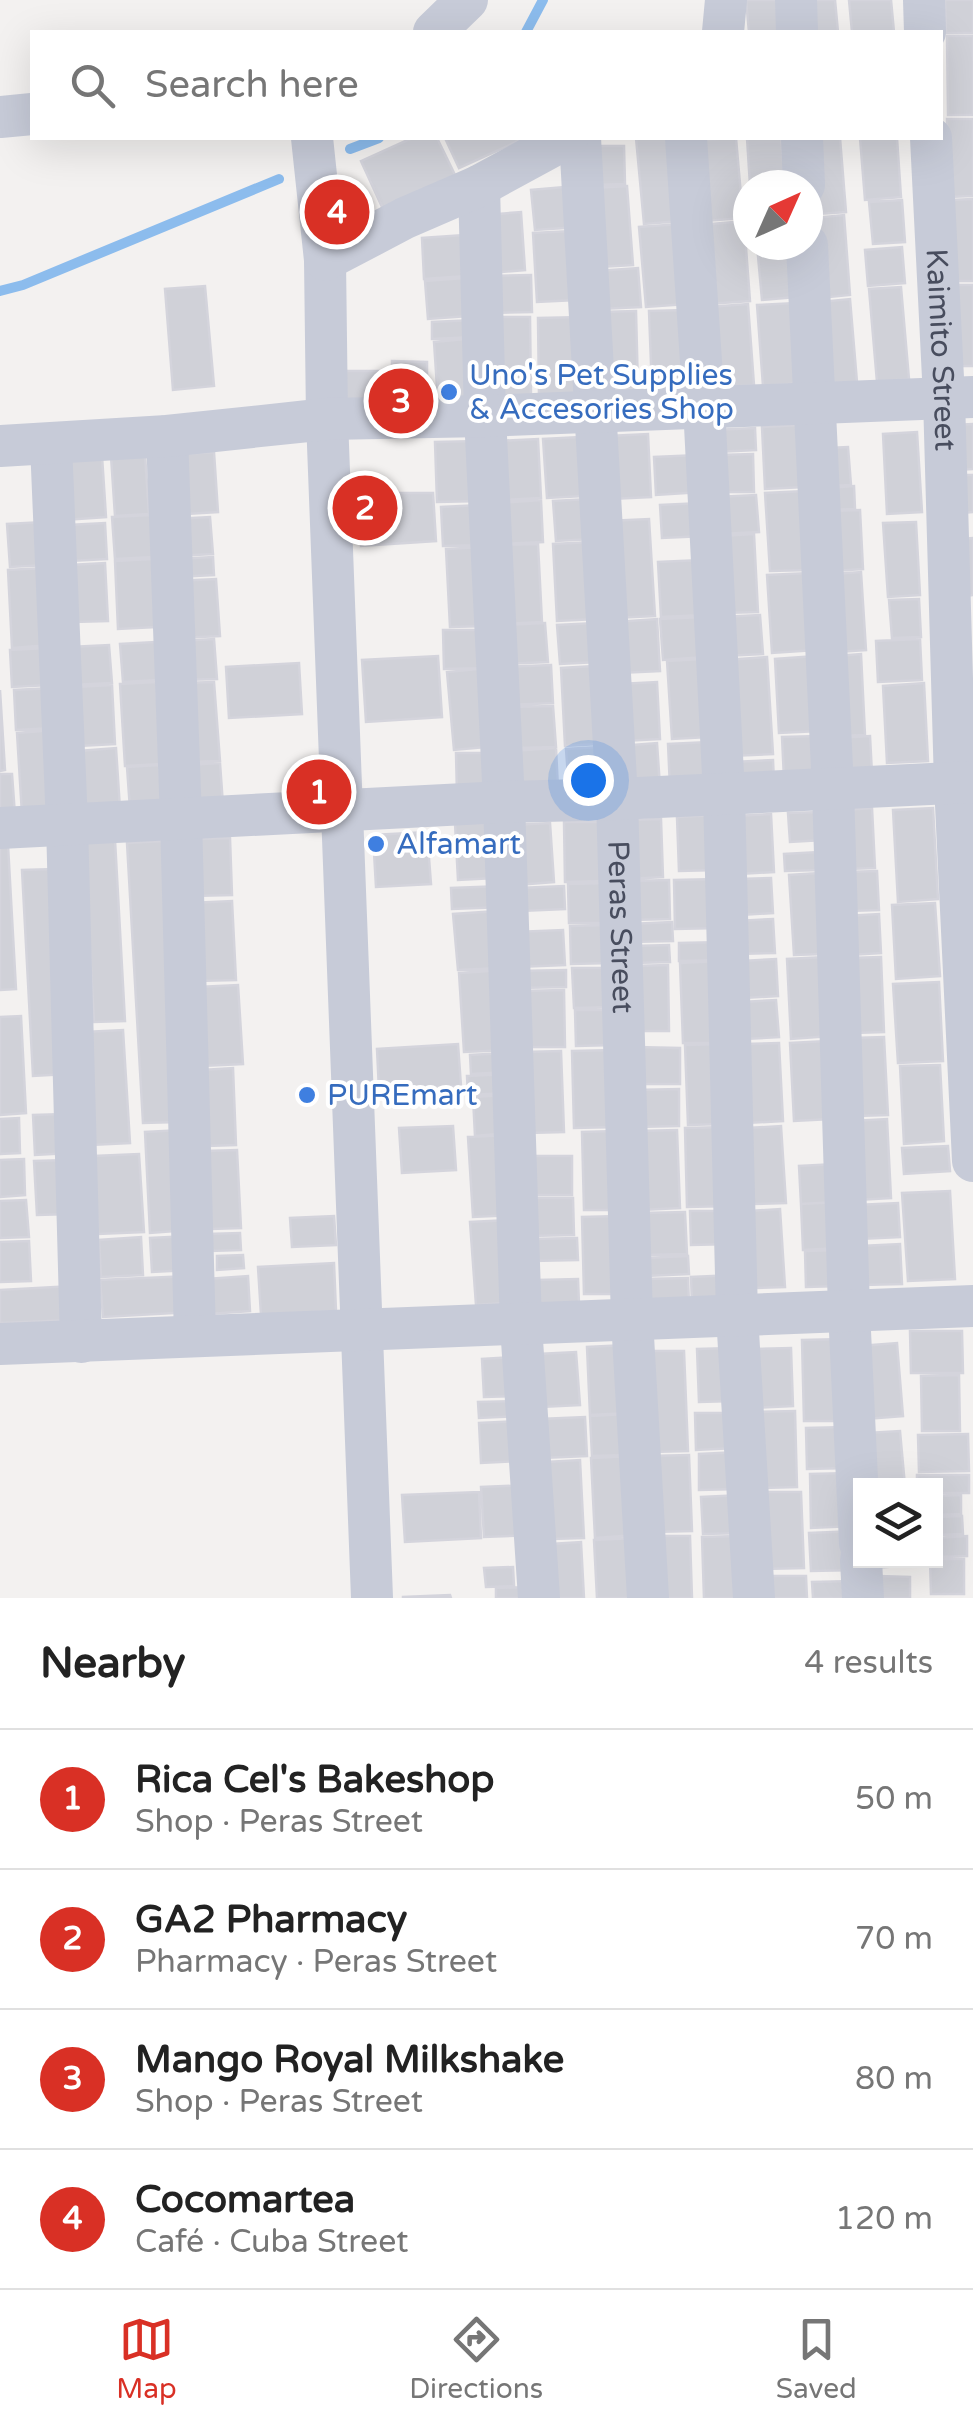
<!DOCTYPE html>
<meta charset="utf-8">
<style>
body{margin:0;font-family:"Varela Round",sans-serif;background:#f2f2f2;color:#222}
.controls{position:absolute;right:30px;bottom:30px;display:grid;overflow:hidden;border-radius:0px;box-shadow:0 10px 40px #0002}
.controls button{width:90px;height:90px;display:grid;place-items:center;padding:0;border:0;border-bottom:2px solid #e0e0e0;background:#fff;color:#222;font:50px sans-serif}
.compass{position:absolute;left:733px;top:170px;width:90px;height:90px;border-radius:50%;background:#fff;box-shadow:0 10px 40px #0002;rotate:45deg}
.you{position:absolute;left:588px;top:780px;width:35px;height:35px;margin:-25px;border:8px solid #fff;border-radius:50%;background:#1a73e8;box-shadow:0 0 0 15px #1a73e833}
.badge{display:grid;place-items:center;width:65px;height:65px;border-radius:50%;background:#d93025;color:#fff;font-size:32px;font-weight:700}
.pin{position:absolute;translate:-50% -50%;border:5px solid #fff;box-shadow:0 2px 10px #0006}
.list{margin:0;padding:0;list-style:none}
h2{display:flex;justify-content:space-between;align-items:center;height:130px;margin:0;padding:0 40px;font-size:42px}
h2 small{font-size:32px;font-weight:400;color:#767676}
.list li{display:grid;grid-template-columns:65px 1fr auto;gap:30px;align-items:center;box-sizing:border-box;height:140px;padding:0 40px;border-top:2px solid #e0e0e0}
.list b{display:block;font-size:38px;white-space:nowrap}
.list p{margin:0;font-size:32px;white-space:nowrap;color:#767676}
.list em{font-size:32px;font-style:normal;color:#767676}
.icon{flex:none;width:55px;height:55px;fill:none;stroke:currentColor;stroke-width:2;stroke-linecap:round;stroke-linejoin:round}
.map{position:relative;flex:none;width:973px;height:1598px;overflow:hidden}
.search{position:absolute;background:#fff;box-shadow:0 10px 40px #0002;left:30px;right:30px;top:30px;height:110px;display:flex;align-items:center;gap:25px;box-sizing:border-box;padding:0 35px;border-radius:0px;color:#767676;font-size:38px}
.sheet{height:690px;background:#fff}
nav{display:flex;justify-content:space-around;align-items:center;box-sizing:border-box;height:140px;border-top:2px solid #e0e0e0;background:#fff;font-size:28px;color:#767676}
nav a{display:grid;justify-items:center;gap:5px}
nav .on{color:#d93025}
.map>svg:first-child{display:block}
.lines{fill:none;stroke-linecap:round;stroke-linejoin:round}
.stream{stroke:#8cbced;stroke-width:10}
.building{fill:#d0d1d8;stroke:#d4d4dc;stroke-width:2.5}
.minor{stroke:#c7cbd8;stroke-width:42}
.shop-dot{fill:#3f7fe0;stroke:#fff;stroke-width:4}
.labels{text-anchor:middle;stroke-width:8;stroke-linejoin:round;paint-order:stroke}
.street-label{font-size:30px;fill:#484d5e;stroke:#fff}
.shop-label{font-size:30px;fill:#366cbe;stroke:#fff;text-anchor:start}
</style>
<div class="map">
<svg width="973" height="1598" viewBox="0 0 973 1598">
<rect width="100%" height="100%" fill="#f3f1f0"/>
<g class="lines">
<path class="stream" d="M526,32L543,0
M350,149L379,138
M0,291L23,285L279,179"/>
</g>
<path class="building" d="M746,0H777L780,32H749Z
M805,0H835L838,32H807Z
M849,0H891L894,32H852Z
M945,0H973V33H946Z
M947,36H973V115H948Z
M947,119H973V196L948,197Z
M412,138H437L455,175L383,209L361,161Z
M445,138H525L459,168Z
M636,138H674L681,221L644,224Z
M736,138L743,218L704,221L697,140Z
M747,138H781L785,185H750Z
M811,138H840L846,212L818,214Z
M860,138H897L901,197L865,200Z
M590,146H624L625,184L592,185Z
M576,186L579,227L535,230L531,190Z
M627,186L633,265L599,267L593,188Z
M973,199V281H954L952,200Z
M902,200L905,242L873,244L869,202Z
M521,212L525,270L491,273L486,215Z
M844,215L850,295L820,298L813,218Z
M744,221L750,301L708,304L701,225Z
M680,224L686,304L646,307L639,227Z
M572,231L576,300L537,302L533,233Z
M464,235L467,276L424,279L422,238Z
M757,245H790L795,297L762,300Z
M902,247L905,283L868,286L865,250Z
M638,268L641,307L600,309L598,271Z
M531,275L532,312L491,313L490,276Z
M465,278L468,316L428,319L425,281Z
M952,285H973V366H953Z
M205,286L214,386L173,390L165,289Z
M901,287L909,379L877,382L869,289Z
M850,299L857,382L826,383L819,302Z
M796,303L802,383L763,386L757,305Z
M748,304L754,385L716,388L709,307Z
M686,310L689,389L652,390L649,311Z
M636,311L638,389L602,390L600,312Z
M491,317H530L531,396L492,397Z
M584,317L586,395L539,396L538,318Z
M474,320L475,337L432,339V322Z
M476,338L481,398L438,402L434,342Z
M392,361L427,362V406H392Z
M345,371H379L381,411H345Z
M973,424V469L958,470L955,425Z
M801,425L804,487L765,489L762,427Z
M755,428L756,450L715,452L714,430Z
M917,432L922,512L887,514L883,434Z
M648,434L651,497L611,499L608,436Z
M580,437L583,496L547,498L543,439Z
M538,439L541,498L501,500L497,441Z
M480,441L481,501L437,502L435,442Z
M848,447L851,485L829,486L828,448Z
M214,452L218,512L170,515L166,455Z
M145,454L149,514L115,516L111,456Z
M753,454L754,492H720L719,455Z
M699,455L701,492L656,495L654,457Z
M102,456L106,517L65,520L61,459Z
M960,475H973V512L963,513Z
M854,486L855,509L829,510L827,488Z
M805,491L809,570L770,571L765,493Z
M397,493H433L436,541L361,546L358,497Z
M756,495L759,532L720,534L717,497Z
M590,499L592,539L556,541L553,501Z
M541,500L543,542L501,544L499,503Z
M702,503L704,536L662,538L660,505Z
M481,505L483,545L443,546L441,507Z
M860,510L863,569L834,571L830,511Z
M151,515L154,557L115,559L112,517Z
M210,517L213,554L176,556L174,519Z
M649,519L655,616L613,618L608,521Z
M44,522L47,565L10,567L7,524Z
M916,522L920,595L888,597L883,523Z
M105,523L107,559L70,561L68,525Z
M754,534L758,612L723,613L719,536Z
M973,538V595L965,596L962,539Z
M592,542L596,619L557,621L553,544Z
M538,544L542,622L503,624L499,545Z
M484,547L488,626L450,627L446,549Z
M213,557L214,575L176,577L174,559Z
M152,559L156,627L118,629L115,561Z
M701,560L704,615L661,617L658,562Z
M105,563L108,621L73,622L70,565Z
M45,568L50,645L12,648L8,570Z
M861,572L866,650L838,652L834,574Z
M810,573L815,650L772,653L767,575Z
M216,579L220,636L179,638L175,581Z
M919,599L921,637L892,638L889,600Z
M760,615L763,654L724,656L721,617Z
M704,617L706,657L663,660L660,619Z
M657,619L660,671L619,673L616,622Z
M545,623L548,662L504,664L502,625Z
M596,623L598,662L560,664L557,625Z
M443,630H487L489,668L444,669Z
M214,639L217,679L181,680L179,641Z
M920,639L922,680L878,682L876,641Z
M155,642L157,680L123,682L120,644Z
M109,645L112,683L72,685L70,647Z
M47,648L49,685L12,687L10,650Z
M861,654L865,735L840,736L836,656Z
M438,656L442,717L366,722L362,660Z
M815,656L819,731L779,733L775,659Z
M767,657L773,754L731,756L726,660Z
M703,659L708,737L672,739L667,661Z
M299,663L302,714L229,718L226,667Z
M551,665L553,703L508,705L505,667Z
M594,666L598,744L565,746L561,668Z
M488,668L496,746L454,750L447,672Z
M156,682L161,764L125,766L120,684Z
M214,682L220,761L187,762L181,683Z
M657,682L660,739L623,741L620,684Z
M924,683L928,761L887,763L883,686Z
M112,685L115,744L79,746L75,687Z
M53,688L56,728L16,730L14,690Z
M0,690L5,770L0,771Z
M553,706L556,747L513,748L511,707Z
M54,730L59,812L22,814L17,733Z
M819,736L821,778L784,779L782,737Z
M870,736L872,774L839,776L836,738Z
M709,742L711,785L670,787L668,744Z
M657,743L660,787L622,789L620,746Z
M600,747L602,788L569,790L566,749Z
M116,748L120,809L83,811L79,751Z
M556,748L558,789L512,791L510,751Z
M456,753H497L498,795H457Z
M773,760L774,783L734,785L733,762Z
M220,763L223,805L189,807L187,765Z
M159,765L162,807L130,809L127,767Z
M0,774H12L15,815L0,816Z
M872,808L875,868L847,869L844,810Z
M933,808L938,899L898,902L893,810Z
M822,812L823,840L790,842L788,813Z
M771,814L774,872L740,874L736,816Z
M716,815L718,870L679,871L677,817Z
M661,819L663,877L629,879L627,820Z
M564,822H606L607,881L565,882Z
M455,823H493L495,878L458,880Z
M550,823L554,882L517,885L513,825Z
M427,832L431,884L376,887L373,835Z
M230,838L232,895L192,896L190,839Z
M115,840L125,1021L94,1022L84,841Z
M163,841L178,1122L143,1123L127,843Z
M8,845L16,989L0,990V846Z
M819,852L820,870L785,871L784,854Z
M56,869L67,1074L33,1076L22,870Z
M877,871L879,910L848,911L846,872Z
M819,873L823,954L794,955L789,875Z
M771,878L773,913L741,915L739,879Z
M718,879L720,928L675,929L674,880Z
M669,880L670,919L631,920L630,881Z
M609,883L610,923H569L568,884Z
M503,886L504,907L452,909L451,888Z
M564,886L565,909L521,911L519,888Z
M232,901L236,980L196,981L191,903Z
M935,903L940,976L896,979L892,905Z
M497,911L501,968L458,970L453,914Z
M879,914L881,953L849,955L846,916Z
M773,919L775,953L739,954L737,921Z
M672,922L673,941L631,942L630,924Z
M613,925V963L571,964L570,926Z
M563,930L565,965L517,967L516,932Z
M724,942L725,960L679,961V943Z
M669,945L670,962L634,963V946Z
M825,957L830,1036L791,1039L787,959Z
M881,957L884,1032L854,1033L849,958Z
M776,959L778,996L744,998L742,961Z
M719,961L722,1043H683L680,963Z
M668,965L669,1031H635L634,966Z
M572,968H615L616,1007L574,1008Z
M503,970L508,1050L464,1052L459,973Z
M566,970V987L518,988V971Z
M939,982L943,1061L898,1063L893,984Z
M238,985L243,1064L202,1066L198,987Z
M564,990L565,1047H522L520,991Z
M776,1000L779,1037L745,1039L742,1002Z
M575,1010H615V1045L576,1046Z
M21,1016L26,1113L0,1115V1017Z
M123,1030L130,1143L91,1145L85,1032Z
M884,1037L888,1115L857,1116L853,1038Z
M827,1041L831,1119L794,1121L790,1043Z
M779,1043L783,1121L747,1123L743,1044Z
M458,1044L461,1086L379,1090L377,1049Z
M721,1044L724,1124L688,1125L685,1045Z
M635,1047L680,1048V1084H634Z
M616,1050L618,1127L574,1128L572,1051Z
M561,1051L564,1132L528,1133L525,1052Z
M506,1053L508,1072L471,1074L470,1055Z
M940,1065L944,1141L904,1144L900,1066Z
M233,1068L236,1145L207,1146L203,1070Z
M508,1074L509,1093L468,1095L467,1076Z
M679,1089V1126L635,1127V1090Z
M507,1095L509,1133L475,1136L473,1097Z
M66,1114L69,1153L35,1155L33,1115Z
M19,1118L20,1153L0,1154V1119Z
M887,1119L891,1198L857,1200L853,1121Z
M453,1126L456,1170L402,1173L399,1128Z
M781,1126L786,1203L752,1204L748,1128Z
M727,1127L730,1206L687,1207L685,1128Z
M182,1130L188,1230L150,1233L145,1132Z
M677,1130L680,1208L641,1210L638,1131Z
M616,1131L618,1210H584L582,1132Z
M509,1135L514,1215L473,1217L468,1137Z
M948,1146L950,1171L904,1174L902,1148Z
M237,1150L241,1228L211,1229L206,1151Z
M139,1154L144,1232L98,1234L94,1156Z
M526,1156H572V1195H527Z
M24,1159L25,1195L0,1197V1160Z
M68,1160L71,1214L37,1215L34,1161Z
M836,1164L838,1202L801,1204L799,1166Z
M950,1191L955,1279L908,1281L902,1193Z
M527,1198H573L574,1235L528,1236Z
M26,1200L29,1237L0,1238V1201Z
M836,1202L839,1248L803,1250L801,1204Z
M898,1203L900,1237L859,1239L857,1205Z
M780,1209L785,1287L755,1288L750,1211Z
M690,1211H732L733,1244L691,1245Z
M685,1212L687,1254L646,1255L644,1213Z
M334,1216L336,1245L292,1247L290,1218Z
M620,1216L622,1294H584L582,1217Z
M511,1220L517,1302L476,1305L470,1222Z
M240,1233L241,1250L209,1251L208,1234Z
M189,1236L190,1270L152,1272L150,1238Z
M141,1237L143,1275L101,1277L99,1240Z
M577,1238L578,1260L532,1261V1239Z
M29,1241L31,1281L0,1282V1242Z
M900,1244L902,1284L862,1285L861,1246Z
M840,1250L841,1286L806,1287L805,1251Z
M243,1255L244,1268L217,1270V1256Z
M688,1256L689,1274L646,1276L645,1258Z
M334,1263L336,1311L261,1315L258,1267Z
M734,1275L735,1302L692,1304L691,1277Z
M189,1276L191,1312L103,1317L100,1280Z
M248,1276L250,1311L209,1314L207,1279Z
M688,1278L689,1304L645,1306L644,1279Z
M578,1279L579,1304L538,1305V1280Z
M72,1286L74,1320L0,1323V1290Z
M910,1331H962L963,1373H911Z
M845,1339L848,1421H804L802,1340Z
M897,1343L903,1416L866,1419L860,1346Z
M626,1345L630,1413L590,1415L587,1347Z
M732,1348L734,1401L699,1402L697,1349Z
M791,1348L793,1406L754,1408L753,1349Z
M648,1351H684L688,1451L651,1452Z
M576,1352L580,1405L541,1407L538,1354Z
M516,1357L518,1396L484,1397L482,1359Z
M959,1375L960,1431H922L921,1376Z
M520,1401V1416L479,1418L478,1402Z
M795,1411L797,1487L759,1488L757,1412Z
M695,1413H734L735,1448L696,1450Z
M627,1414L629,1455L592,1456L590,1416Z
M585,1417L587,1456L542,1458L540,1419Z
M520,1421L522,1461L481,1463L479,1423Z
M846,1427L848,1468L807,1469L806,1428Z
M900,1431L905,1486H872L868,1433Z
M968,1434L969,1471L919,1472L918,1435Z
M739,1452L741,1489L699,1490V1454Z
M689,1455L692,1531L653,1532L650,1456Z
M633,1456L637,1535L595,1538L591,1458Z
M580,1460L584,1538L551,1539L547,1462Z
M850,1473L852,1526L811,1528L810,1474Z
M917,1475H969V1493H936V1486H917Z
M530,1485L533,1535L484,1537L481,1487Z
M479,1492L481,1538L405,1542L402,1495Z
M761,1492H801L804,1568L763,1569Z
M743,1495L744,1533L703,1534L701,1497Z
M961,1495V1514L936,1515V1496Z
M962,1516L963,1534L936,1535V1517Z
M857,1531L858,1570L811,1571L809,1533Z
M660,1536H690L692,1598H662Z
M740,1536L742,1598H704L702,1537Z
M967,1536V1556L936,1557V1538Z
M635,1538L639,1598H597L594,1540Z
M581,1542L584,1598H554L551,1544Z
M936,1559H964V1594H931L930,1560Z
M876,1560H909V1565L876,1568Z
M513,1567L514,1586L486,1587L484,1568Z
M765,1576H806L807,1598H766Z
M878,1576L910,1577V1598H878Z
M854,1581V1598H813L812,1582Z
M530,1587V1598H496V1588Z
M450,1595L451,1598H403V1597Z"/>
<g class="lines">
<g class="minor">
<path d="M796,0L797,32"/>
<path d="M924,0L925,32"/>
<path d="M434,32L467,0"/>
<path d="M723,32L726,0"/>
<path d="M0,117L32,114"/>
<path d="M312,138L325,260L327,419L372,1598"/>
<path id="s1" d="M580,138L617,799L632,1319L648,1598"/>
<path d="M686,138L704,406L724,794L737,1315L754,1598"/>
<path d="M802,138L804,185"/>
<path id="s2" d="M931,138L944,398L955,784L973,1161"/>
<path d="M479,186L485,416L504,802L521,1325L539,1598"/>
<path d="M807,245L833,789L849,1310L860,1543"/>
<path d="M325,260L405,218L479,186L567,138"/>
<path d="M167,436L181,819L195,1336"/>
<path d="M51,444L67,824L81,1342"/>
<path d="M0,446L167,436L327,419L485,416L973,397"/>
<path d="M0,828L504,802L617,799L973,782"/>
<path d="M0,1344L973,1306"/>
<path d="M861,1560L863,1598"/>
</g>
</g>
<g class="shop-dot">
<circle cx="449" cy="392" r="10"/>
<circle cx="376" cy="844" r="10"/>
<circle cx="307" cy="1095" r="10"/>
</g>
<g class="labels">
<g class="street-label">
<text dy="10" stroke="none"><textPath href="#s2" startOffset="212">Kaimito Street</textPath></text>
<text dy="10" stroke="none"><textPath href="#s1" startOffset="790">Peras Street</textPath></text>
</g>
<g class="shop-label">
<text x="469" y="385">Uno's Pet Supplies<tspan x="469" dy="34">&amp; Accesories Shop</tspan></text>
<text x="396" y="854">Alfamart</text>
<text x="327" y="1105">PUREmart</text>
</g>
</g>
</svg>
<div class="controls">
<button><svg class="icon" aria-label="layers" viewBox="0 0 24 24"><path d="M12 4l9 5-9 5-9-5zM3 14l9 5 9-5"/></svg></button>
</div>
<svg class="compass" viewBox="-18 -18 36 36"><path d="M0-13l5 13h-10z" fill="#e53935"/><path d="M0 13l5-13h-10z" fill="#767676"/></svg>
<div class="you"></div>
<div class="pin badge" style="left:319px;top:792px">1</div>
<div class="pin badge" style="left:365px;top:508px">2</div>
<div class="pin badge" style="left:401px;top:401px">3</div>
<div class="pin badge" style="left:337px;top:212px">4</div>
<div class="search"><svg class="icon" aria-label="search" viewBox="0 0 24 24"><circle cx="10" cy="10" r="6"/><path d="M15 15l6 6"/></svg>Search here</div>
</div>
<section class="sheet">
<h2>Nearby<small>4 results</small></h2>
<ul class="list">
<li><span class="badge">1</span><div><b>Rica Cel's Bakeshop</b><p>Shop · Peras Street</p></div><em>50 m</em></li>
<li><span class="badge">2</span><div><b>GA2 Pharmacy</b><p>Pharmacy · Peras Street</p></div><em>70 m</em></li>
<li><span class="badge">3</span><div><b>Mango Royal Milkshake</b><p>Shop · Peras Street</p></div><em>80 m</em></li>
<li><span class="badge">4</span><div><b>Cocomartea</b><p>Café · Cuba Street</p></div><em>120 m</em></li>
</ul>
</section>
<nav>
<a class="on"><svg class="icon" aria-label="map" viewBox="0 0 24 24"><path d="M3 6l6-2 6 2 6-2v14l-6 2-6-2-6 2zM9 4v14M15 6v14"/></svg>Map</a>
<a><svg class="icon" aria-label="directions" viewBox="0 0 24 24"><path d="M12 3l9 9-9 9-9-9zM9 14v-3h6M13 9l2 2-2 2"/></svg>Directions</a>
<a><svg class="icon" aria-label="saved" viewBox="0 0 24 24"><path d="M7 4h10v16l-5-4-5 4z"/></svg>Saved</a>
</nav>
